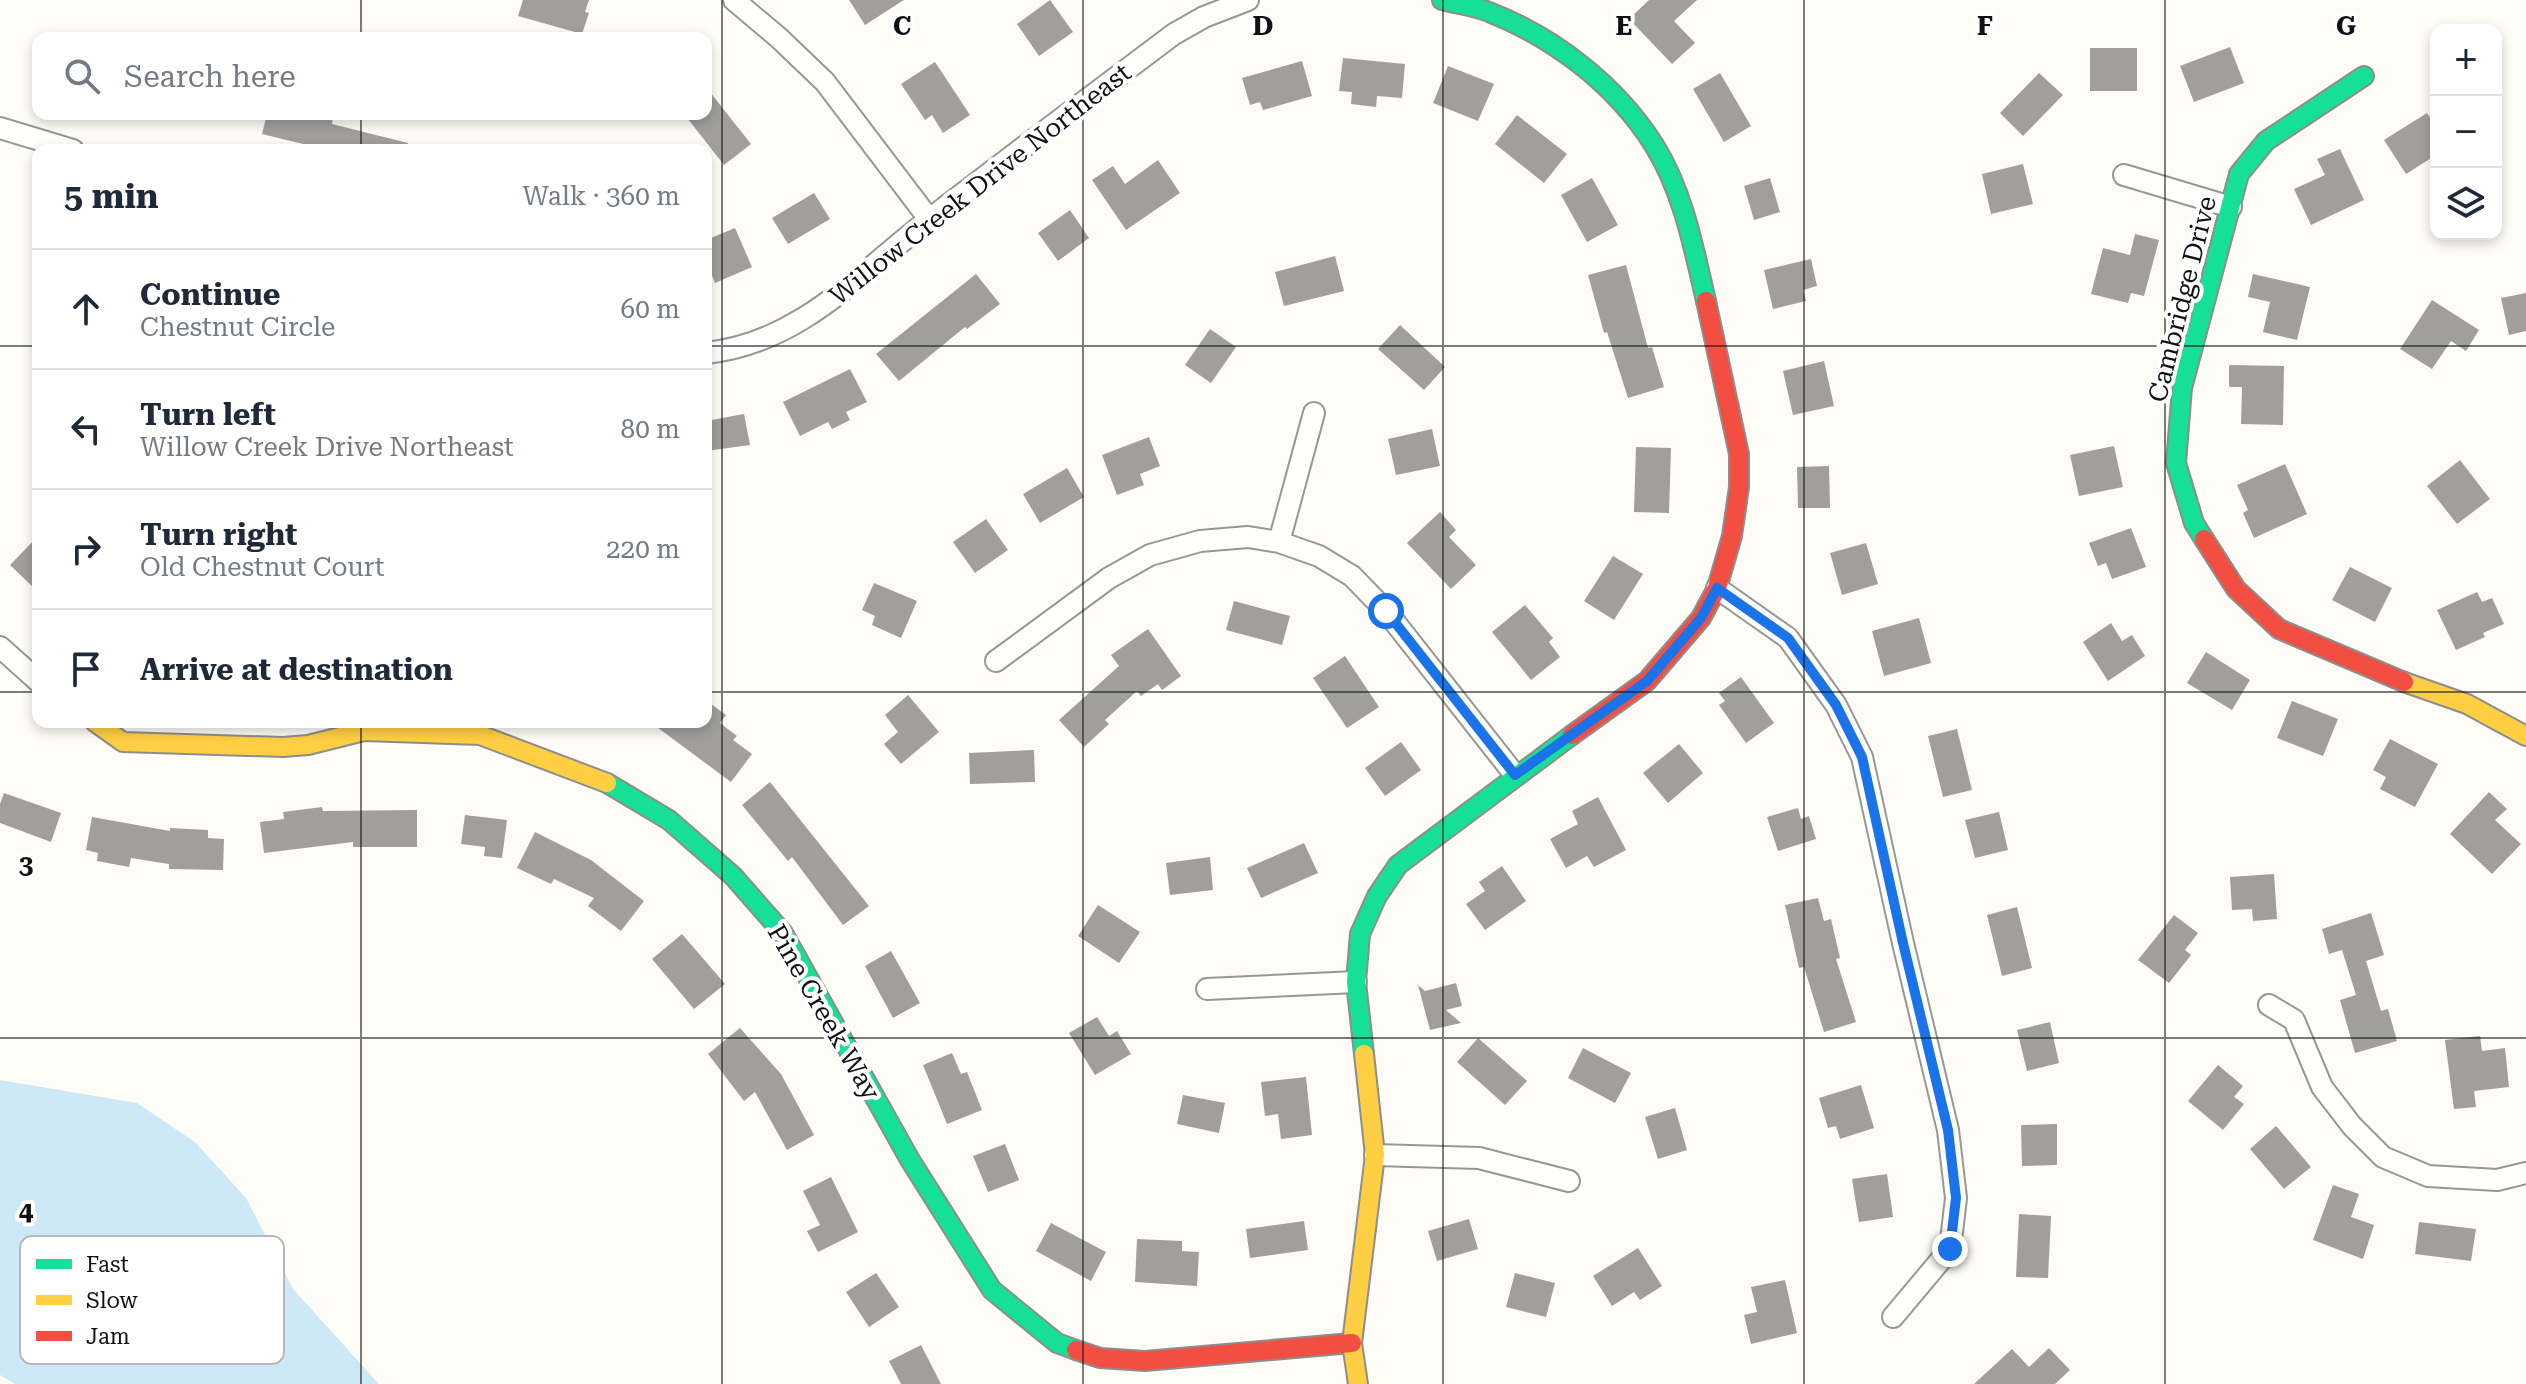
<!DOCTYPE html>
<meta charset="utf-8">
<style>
body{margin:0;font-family:"Roboto Serif",serif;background:#f2f2f3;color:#1f2937}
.controls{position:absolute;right:24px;top:24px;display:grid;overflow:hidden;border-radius:16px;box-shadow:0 4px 12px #0003}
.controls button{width:72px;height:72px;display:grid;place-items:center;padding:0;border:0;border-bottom:2px solid #e0e1e3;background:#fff;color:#1f2937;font:40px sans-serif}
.stop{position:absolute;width:24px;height:24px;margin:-18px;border:6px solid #1a73e8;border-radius:50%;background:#fff}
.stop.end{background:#1a73e8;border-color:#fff;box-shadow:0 2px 8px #0008}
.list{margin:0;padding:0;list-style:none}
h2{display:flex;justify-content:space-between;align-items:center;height:104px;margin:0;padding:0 32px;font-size:34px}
h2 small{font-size:26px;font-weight:400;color:#747a83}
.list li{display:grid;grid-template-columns:52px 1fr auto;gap:24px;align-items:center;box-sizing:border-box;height:120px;padding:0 32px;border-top:2px solid #e0e1e3}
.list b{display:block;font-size:30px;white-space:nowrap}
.list p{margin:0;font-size:26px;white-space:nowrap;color:#747a83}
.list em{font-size:26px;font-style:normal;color:#747a83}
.icon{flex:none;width:44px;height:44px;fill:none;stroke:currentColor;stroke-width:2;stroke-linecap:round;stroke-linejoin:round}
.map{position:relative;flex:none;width:2526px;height:1384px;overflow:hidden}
.search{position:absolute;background:#fff;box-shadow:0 4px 12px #0003;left:32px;top:32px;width:680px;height:88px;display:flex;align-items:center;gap:20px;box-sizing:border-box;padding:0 28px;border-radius:16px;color:#747a83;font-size:30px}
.panel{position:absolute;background:#fff;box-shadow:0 4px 12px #0003;left:32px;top:144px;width:680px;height:584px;border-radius:16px}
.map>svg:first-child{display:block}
.water{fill:#cde8f7}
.building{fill:#a19f9c}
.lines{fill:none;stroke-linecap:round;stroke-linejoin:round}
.street-casing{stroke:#979795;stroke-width:24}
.fast-casing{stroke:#8e8d8b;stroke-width:22}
.slow-casing{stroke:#8e8d8b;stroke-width:22}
.jam-casing{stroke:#8e8d8b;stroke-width:22}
.street{stroke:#fffffe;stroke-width:20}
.fast{stroke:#16e098;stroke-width:18}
.slow{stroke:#ffcf43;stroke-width:18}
.jam{stroke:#f24e42;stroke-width:18}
.route{stroke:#1a73e8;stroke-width:10}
.grid{fill:none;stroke:#111;stroke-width:2;stroke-opacity:0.55}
.labels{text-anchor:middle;stroke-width:8;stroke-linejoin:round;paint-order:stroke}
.street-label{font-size:26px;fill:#111;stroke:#fff}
.key{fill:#fff;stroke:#b8b8b8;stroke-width:2}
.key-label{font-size:22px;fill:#111}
.grid-label{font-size:26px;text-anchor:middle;font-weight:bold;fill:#111;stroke:#fff;stroke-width:8;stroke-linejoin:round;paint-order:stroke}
</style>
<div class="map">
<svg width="2526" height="1384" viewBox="0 0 2526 1384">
<rect width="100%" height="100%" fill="#fdfcf7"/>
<path class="water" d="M0,1080L137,1103L195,1142L246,1198L293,1289L379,1384H15L0,1375Z"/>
<path class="building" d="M523,0H589L585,12L589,13L582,34L518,16Z
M849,0H904L865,25Z
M1050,0L1073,32L1039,56L1017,24Z
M1649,0H1697L1674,21L1695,43L1672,64L1629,19Z
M2230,47L2244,83L2194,102L2180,66Z
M2090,48H2137V91H2090Z
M1343,58L1405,64L1402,98L1377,96L1376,107L1351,104L1352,92L1339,91Z
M1302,61L1312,96L1263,110L1260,102L1250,105L1242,78Z
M935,62L970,115L943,133L932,115L925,120L901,84Z
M1448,66L1494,84L1478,121L1433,103Z
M1720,73L1751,126L1724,142L1693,89Z
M2039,73L2063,95L2023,136L2000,113Z
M706,87L751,144L724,165L684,114H706Z
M2427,113L2436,127V155L2406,174L2384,140Z
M267,114H319L333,117L332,124L408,143V150H328L262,134Z
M1517,115L1567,154L1544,183L1495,144Z
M2340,149L2364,200L2311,225L2294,189L2325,175L2317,159Z
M1158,160L1180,193L1126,230L1092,180L1113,166L1125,184Z
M2023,164L2033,204L1991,214L1982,174Z
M1592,178L1618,225L1587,242L1561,195Z
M1770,178L1780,212L1754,220L1744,186Z
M814,193L830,219L788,244L772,218Z
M1070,210L1089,238L1058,261L1038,233Z
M735,228L752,267L715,283L706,260V240Z
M2135,234L2159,240L2144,296L2131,293L2128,303L2091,294L2103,248L2130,255Z
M1335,256L1344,291L1284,306L1275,272Z
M1811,259L1817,286L1803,290L1806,301L1773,309L1764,270Z
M1626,265L1648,348L1652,347L1664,387L1628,398L1607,332L1604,333L1588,275Z
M976,274L1000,304L967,329L965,327L899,381L876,354Z
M2253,274L2310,287L2297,340L2263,332L2270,302L2248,297Z
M2526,293V331L2509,335L2501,298Z
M2432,300L2479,330L2466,351L2451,341L2432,369L2400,349Z
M1400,325L1445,367L1424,390L1378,349Z
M1210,329L1236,347L1211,383L1185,365Z
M1824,361L1834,406L1793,415L1783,371Z
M2229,365L2284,366L2283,425L2241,424L2242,387H2229Z
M850,369L867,402L846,412L850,420L832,429L828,422L800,436L783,402Z
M744,414L750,445L706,451V421Z
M1432,429L1440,466L1396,475L1388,439Z
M1149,437L1160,466L1140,474L1144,485L1117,495L1102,455Z
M2114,446L2123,487L2079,496L2070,455Z
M1636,447L1671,448L1669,513L1634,512Z
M2460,460L2490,499L2457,524L2427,486Z
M2285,464L2307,514L2254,538L2243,513L2248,510L2237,485Z
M1829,466L1830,508H1798L1797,467Z
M1067,468L1084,497L1040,523L1023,494Z
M1440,512L1456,530L1449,537L1476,565L1451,589L1407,543Z
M986,519L1008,550L975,573L953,542Z
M2131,528L2146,567L2112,579L2106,563L2098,566L2089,543Z
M38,536V592L10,565Z
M1866,543L1878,584L1842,595L1830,553Z
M1613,556L1643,574L1614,620L1584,601Z
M2350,567L2392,588L2375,622L2332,600Z
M874,583L917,601L901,638L872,625L875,616L862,610Z
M2477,592L2482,602L2492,598L2504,624L2483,633L2485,637L2456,650L2437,610Z
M1234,601L1290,616L1282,645L1226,630Z
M1525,605L1553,638L1549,642L1560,657L1531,680L1492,632Z
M1919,618L1931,663L1884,676L1872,631Z
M2111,623L2122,641L2132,635L2145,656L2108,681L2083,642Z
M1148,629L1181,676L1162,690L1158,684L1141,696L1137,691L1105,720L1109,724L1084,747L1059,720L1119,666L1111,655Z
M2206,652L2250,680L2232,710L2187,683Z
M1345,656L1379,707L1347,728L1313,678Z
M1741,677L1774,723L1746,743L1719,705L1725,701L1719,693Z
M908,695L939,732L901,764L884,744L898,732L885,715Z
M2292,701L2338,719L2323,756L2277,738Z
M711,704L726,715L720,723L737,736L733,740L752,754L731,782L650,722H706V711Z
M1957,729L1972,790L1943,797L1928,736Z
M2390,739L2438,764L2415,807L2380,789L2386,777L2373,770Z
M1401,742L1421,770L1385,796L1365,768Z
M1679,744L1703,773L1668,803L1643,773Z
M1034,750L1035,782L970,784L969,753Z
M770,782L869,906L843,925L792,857L788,861L742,805Z
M2489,792L2507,809L2495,820L2521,844L2492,874L2450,834Z
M4,793L61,813L51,842L0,823V804Z
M1598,797L1626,850L1594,867L1587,856L1566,868L1550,839L1578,824L1572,811Z
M322,807L323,811L417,810V847H353V842L264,853L260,822L284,819L283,812Z
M1798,808L1801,819L1809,816L1816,839L1778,851L1767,817Z
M1999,812L2008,850L1975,858L1965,820Z
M465,815L507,820L502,858L484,856L485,847L461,844Z
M92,817L170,831V828L208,830V838L224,839L223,870L169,869V864L131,858L129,867L97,861L98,853L86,850Z
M535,832L591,860L644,901L621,931L588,906L594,898L554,879L551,884L517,868Z
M1304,843L1318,873L1261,898L1247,868Z
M1210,857L1213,890L1170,895L1166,863Z
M1502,866L1526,901L1485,930L1466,904L1485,891L1479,882Z
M2274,874L2277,919L2253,921L2252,909L2232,910L2230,877Z
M1818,898L1824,921L1831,919L1840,958L1836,959L1856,1022L1824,1032L1804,967L1799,968L1785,905Z
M1098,905L1140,932L1119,963L1078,936Z
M2017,907L2032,968L2002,976L1987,915Z
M2371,913L2384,955L2366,961L2381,1011L2388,1009L2397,1041L2355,1053L2340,1000L2356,995L2342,950L2329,954L2322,929Z
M2174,915L2198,933L2185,950L2191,955L2169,983L2138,960Z
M682,934L725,984L694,1009L652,959Z
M891,951L920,1003L893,1018L865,966Z
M1456,983L1462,1006L1446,1010L1461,1023L1430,1030L1418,985L1425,991Z
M1097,1017L1109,1036L1117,1031L1131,1054L1095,1075L1069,1033Z
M2050,1022L2059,1063L2027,1071L2017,1030Z
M740,1028L781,1074L814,1135L787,1150L755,1092L744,1101L708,1054Z
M2480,1036L2482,1051L2505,1048L2509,1087L2474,1091L2476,1107L2454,1109L2445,1040Z
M1478,1038L1527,1081L1505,1105L1457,1062Z
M1583,1048L1631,1073L1615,1103L1568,1078Z
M952,1053L961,1074L967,1072L982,1110L947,1124L923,1065Z
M2218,1065L2243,1086L2234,1097L2244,1104L2223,1130L2188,1101Z
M1306,1077L1312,1135L1281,1139L1278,1114L1265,1116L1261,1082Z
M1861,1085L1874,1128L1840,1139L1836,1126L1828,1128L1819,1098Z
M1183,1095L1225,1103L1219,1133L1177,1124Z
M1675,1108L1687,1150L1658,1159L1645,1117Z
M2057,1124V1165L2022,1166L2021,1125Z
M2276,1126L2311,1167L2284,1189L2250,1149Z
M1005,1144L1019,1180L988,1192L973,1156Z
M1887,1174L1893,1217L1859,1222L1852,1179Z
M831,1177L858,1232L818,1252L807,1231L820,1225L803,1191Z
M2333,1185L2359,1194L2351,1217L2374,1225L2363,1259L2313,1240Z
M2019,1214L2051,1216L2048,1278L2016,1277Z
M1469,1219L1478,1249L1437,1261L1428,1231Z
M1304,1221L1308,1250L1250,1258L1246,1229Z
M2419,1222L2476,1229L2471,1261L2415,1254Z
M1051,1223L1106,1252L1091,1281L1036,1251Z
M1137,1239L1182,1241V1251L1199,1252L1197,1286L1135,1282Z
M1638,1248L1662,1286L1640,1300L1634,1292L1612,1306L1593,1276Z
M876,1273L899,1307L869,1327L846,1292Z
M1515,1273L1555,1283L1546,1317L1506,1307Z
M1785,1280L1797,1333L1751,1344L1744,1315L1757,1312L1751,1287Z
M921,1345L941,1384H901L889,1361Z
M2049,1348L2070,1370L2055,1384H1974L2012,1349L2029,1367Z"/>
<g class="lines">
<g class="street-casing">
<path id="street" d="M734,0L779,38L825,82L929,219
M0,128L73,150
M2124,175L2231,207
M706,353C801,343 859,273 931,218C1011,156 1093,95 1174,34L1204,17L1248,0
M1279,542L1314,413
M1717,588L1788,638L1836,705L1862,757L1903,943L1948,1130L1956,1198L1950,1249L1893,1317
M0,647L38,681
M996,661L1109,578L1150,555L1200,541L1248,537L1279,542L1319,556L1352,576L1386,611L1515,775
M1207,989L1356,982
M2269,1005L2294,1020L2322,1087L2352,1126L2383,1157L2428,1176L2497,1180L2526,1173
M1375,1155L1479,1158L1569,1181"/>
</g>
<g class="fast-casing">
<path id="fast" d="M1442,0C1457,4 1475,6 1489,12C1555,38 1616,85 1654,145C1683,191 1694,249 1706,301
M2204,539L2194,523L2176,463L2182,388L2239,174L2266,141L2364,76
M607,783L669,820L733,876L783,933L910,1160L992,1290L1057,1343L1076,1350
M1364,1054L1356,982L1360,934L1377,896L1398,865L1572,735"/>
</g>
<g class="slow-casing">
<path id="slow" d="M2404,682L2467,704L2526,736
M95,722L123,742L283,747L308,745L364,731L480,735L607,783
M1358,1384L1352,1343L1375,1155L1364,1054"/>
</g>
<g class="jam-casing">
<path id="jam" d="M2204,539L2236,589L2279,629L2404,682
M1572,735L1647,681L1701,618L1717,588L1732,536L1739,487V454L1706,301
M1076,1350L1100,1358L1145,1361L1352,1343"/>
</g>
<use href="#street" class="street"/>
<use href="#fast" class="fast"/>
<use href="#slow" class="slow"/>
<use href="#jam" class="jam"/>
</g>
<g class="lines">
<path class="route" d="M1386,611L1515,775L1647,681L1701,618L1717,588L1788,638L1836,705L1862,757L1903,943L1948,1130L1956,1198L1950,1249"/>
</g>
<path class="grid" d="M361,0V38M722,0V1384M1083,0V1384M1443,0V1384M1804,0V1384M2165,0V1384M361,114V150M0,346H38M706,346H2526M0,692H38M706,692H2526M361,722V1384M0,1038H2526"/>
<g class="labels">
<g class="street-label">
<text transform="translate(980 184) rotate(-38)" y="9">Willow Creek Drive Northeast</text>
<text transform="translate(2182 299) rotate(-76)" y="9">Cambridge Drive</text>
<text transform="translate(824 1012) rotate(60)" y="9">Pine Creek Way</text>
</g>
</g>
<rect x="20" y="1236" width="264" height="128" rx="12" class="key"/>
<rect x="36" y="1259" width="36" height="10" fill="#16e098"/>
<rect x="36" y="1295" width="36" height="10" fill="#ffcf43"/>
<rect x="36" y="1331" width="36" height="10" fill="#f24e42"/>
<g class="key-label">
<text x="86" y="1272">Fast</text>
<text x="86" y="1308">Slow</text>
<text x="86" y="1344">Jam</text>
</g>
<g class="grid-label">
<text x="902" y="35">C</text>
<text x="1263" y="35">D</text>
<text x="1624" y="35">E</text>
<text x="1985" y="35">F</text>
<text x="2346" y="35">G</text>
<text x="26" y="874">3</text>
<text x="26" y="1220">4</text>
</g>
</svg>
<div class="controls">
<button>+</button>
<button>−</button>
<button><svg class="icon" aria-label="layers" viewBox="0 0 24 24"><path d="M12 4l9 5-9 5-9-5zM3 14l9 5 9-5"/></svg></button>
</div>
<div class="stop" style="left:1386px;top:611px"></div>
<div class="stop end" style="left:1950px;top:1249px"></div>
<div class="search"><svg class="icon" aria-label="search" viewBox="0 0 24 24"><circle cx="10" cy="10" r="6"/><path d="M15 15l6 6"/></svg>Search here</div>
<section class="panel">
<h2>5 min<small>Walk · 360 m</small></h2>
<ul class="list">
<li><svg class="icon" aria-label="ahead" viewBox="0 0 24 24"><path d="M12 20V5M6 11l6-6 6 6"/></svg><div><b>Continue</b><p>Chestnut Circle</p></div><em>60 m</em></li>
<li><svg class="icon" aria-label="left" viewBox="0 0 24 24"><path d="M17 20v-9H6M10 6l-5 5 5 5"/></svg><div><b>Turn left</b><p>Willow Creek Drive Northeast</p></div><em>80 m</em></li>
<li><svg class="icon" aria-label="right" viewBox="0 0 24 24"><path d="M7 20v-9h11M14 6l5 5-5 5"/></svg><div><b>Turn right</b><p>Old Chestnut Court</p></div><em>220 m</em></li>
<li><svg class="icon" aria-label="arrive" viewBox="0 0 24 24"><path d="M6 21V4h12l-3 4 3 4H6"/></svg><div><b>Arrive at destination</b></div></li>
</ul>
</section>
</div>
